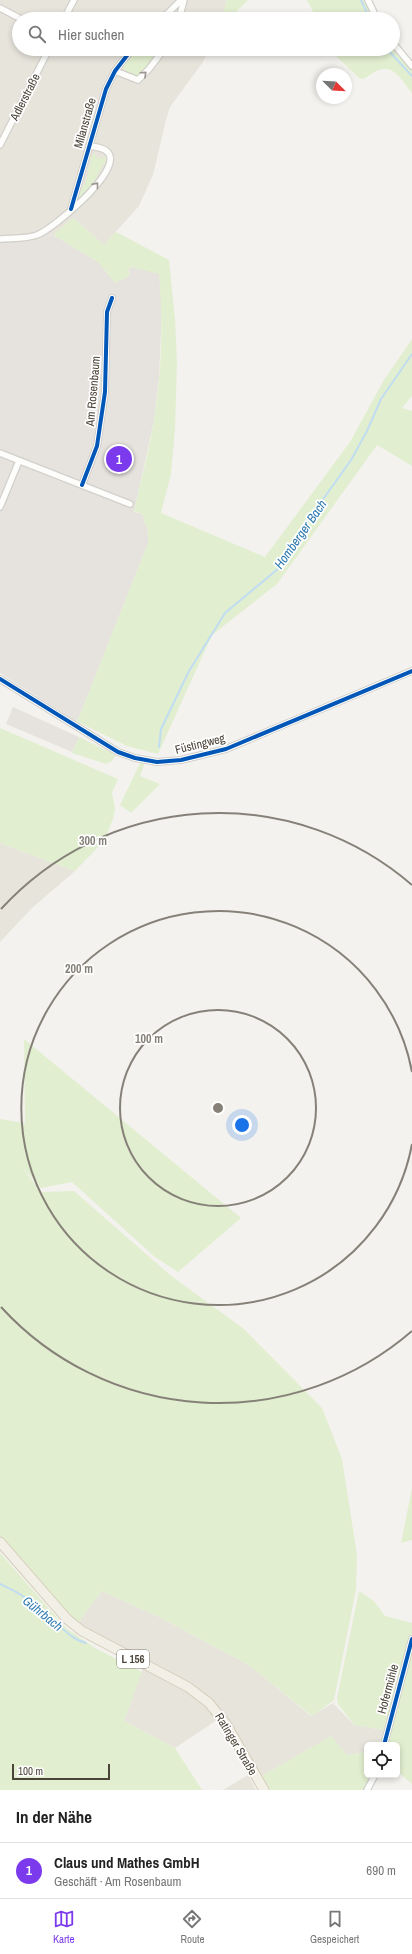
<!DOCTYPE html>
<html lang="de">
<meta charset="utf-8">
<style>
body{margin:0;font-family:"Archivo Narrow",sans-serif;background:#f2f2f2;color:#222}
.controls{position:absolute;right:12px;bottom:12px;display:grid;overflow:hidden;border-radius:6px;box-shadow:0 2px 6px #0003}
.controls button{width:36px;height:36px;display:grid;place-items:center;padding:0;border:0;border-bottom:1px solid #e0e0e0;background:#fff;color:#222;font:20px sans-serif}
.compass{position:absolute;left:316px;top:68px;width:36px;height:36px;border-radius:50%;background:#fff;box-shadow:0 2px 6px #0003;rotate:114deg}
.scale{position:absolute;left:12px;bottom:10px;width:98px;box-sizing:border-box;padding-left:4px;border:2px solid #4b4439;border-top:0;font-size:11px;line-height:14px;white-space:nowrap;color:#4b4439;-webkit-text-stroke:3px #fff;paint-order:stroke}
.you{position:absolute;left:242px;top:1125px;width:14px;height:14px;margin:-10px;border:3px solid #fff;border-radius:50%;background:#1a73e8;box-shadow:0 0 0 6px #1a73e833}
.badge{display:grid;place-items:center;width:26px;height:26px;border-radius:50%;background:#7c3aed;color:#fff;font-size:13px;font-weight:700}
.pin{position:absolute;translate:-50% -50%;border:2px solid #fff;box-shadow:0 1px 4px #0006}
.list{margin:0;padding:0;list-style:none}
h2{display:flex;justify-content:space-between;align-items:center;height:52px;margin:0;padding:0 16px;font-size:17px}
h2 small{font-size:13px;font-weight:400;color:#767676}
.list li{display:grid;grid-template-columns:26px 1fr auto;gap:12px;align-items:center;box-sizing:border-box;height:56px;padding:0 16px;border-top:1px solid #e0e0e0}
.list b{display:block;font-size:15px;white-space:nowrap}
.list p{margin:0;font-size:13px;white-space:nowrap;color:#767676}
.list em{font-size:13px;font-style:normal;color:#767676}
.icon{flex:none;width:22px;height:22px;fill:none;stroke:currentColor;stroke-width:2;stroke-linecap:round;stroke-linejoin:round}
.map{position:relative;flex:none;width:412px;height:1790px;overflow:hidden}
.search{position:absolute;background:#fff;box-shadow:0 2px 6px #0003;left:12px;right:12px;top:12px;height:44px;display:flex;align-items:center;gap:10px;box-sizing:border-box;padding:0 14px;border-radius:22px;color:#767676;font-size:15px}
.sheet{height:108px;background:#fff}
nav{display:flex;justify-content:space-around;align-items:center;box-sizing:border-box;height:56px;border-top:1px solid #e0e0e0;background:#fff;font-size:11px;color:#767676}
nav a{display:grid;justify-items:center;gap:2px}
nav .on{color:#7c3aed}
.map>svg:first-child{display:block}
.residential{fill:#e7e4dc}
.industrial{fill:#e6e2de}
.green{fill:#e1eecf}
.parking{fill:#e6e3df}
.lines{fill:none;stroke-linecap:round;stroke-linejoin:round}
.stream{stroke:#c0ddf1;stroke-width:2}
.street-casing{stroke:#d2d0cb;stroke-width:8}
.primary-casing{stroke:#d6cebb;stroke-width:11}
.street{stroke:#fdfdfc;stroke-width:5.5}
.primary{stroke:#f2efe6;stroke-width:9}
.cycleway-casing{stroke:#fff;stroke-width:6}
.cycleway{stroke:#0057b8;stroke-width:4}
.oneway{stroke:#9b9791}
.ring{fill:none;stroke:#868178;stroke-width:2}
.labels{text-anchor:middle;stroke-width:3.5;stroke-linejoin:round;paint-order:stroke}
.shield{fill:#fff;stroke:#817c74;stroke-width:1}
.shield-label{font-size:11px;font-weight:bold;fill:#4b4439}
.street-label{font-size:12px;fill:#4b4439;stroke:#fff}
.water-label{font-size:13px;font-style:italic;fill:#2e7ab2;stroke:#fff}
.centre{fill:#868178;stroke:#fff;stroke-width:2}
.ring-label{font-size:12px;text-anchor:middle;font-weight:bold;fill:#868178;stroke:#fff;stroke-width:3.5;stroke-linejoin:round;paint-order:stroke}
</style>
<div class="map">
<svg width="412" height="1790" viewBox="0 0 412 1790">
<rect width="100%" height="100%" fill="#f4f2ee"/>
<path class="residential" d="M0,0H227L222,19H19V49H209L203,62L170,107L166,120L153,175L139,206L104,245L73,218L53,235L38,240L0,242Z
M0,843L75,871L32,908L0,942Z
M102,1591L163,1619L249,1665L311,1716L333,1703L354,1725L384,1730L380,1745H367V1752L347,1755L330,1737L262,1776H249L256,1790H223L248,1775L217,1720L175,1748L124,1721L145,1662L77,1624Z"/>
<path class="industrial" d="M53,235L98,262L115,282L126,278L130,274L128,270L131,267L159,273L162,308L159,377L154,420L134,512L142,514L148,532V543L79,717L76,721L0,673V242L38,240Z"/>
<path class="green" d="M227,0H248L229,19H222Z
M307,0H366L376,19H317Z
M393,45L412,69V93C406,86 395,66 383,69C376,70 369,76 363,79L359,78L335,55L332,49H393Z
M136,49H160L142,73L135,78L125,72L123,64Z
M96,152L95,157L103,159L105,153L107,154L105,165L103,164L94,182L84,193V196L77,201L83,185H85L91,160L89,159Z
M73,218L104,245L116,232L169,260L175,319L177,363L175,429L171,474L161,513L265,557L350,442L384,380L412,339V396L402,408L412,411V466L377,445L277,584L212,635L158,754L127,746L76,721L79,717L148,543V532L142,514L134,511C141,481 149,450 154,419C162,371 163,322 159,274L131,267L128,270L130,274L126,278L115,283L98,262L53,235Z
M0,728L118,779L112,793L115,809L113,819L107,834L109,836L75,871L0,843Z
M79,737L112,753L116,755L112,761L106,764L72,753Z
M141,761L145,762L140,776L160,784L131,813L120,805Z
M24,1039L241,1218L178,1272L155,1257L72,1182L41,1188L19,1163L41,1192L74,1191L170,1275L244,1329L322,1408L342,1459L357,1555L356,1590L334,1700L312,1716L249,1665L163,1619L102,1591L77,1624L0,1537V1119L24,1123L18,1140L25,1122Z
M412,1488V1540L401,1543Z
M0,1553L66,1628L95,1648L142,1672L124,1721L175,1748L202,1790H0Z
M359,1591L374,1601L385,1616L412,1623V1784L397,1771V1745H380L384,1730L354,1725L338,1704L337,1698Z
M331,1736L347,1755L367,1752V1775H376L368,1781L363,1790H270L262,1776Z"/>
<path class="parking" d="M13,707L79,737L72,752L6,724Z"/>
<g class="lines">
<path class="stream" d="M361,0L370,19
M387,49L412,76
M159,747L161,729L189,671L225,613L279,568L314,512L351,460L367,431L381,399L412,354
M0,1584C18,1592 35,1603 49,1616C61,1626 70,1639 86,1643"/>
<g class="street-casing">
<path id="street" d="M368,0L377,19
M0,8L21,19
M64,19L74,0
M162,19L181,0
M179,19L184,0
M393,43L412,66
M115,71L138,80L149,69L164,49
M0,145L49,49
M71,209L106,89L115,71L132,49
M0,239C11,238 26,239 37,235C53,229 120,173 109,154C106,148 96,147 90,146
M0,453L130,504
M82,485L97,446L105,392L107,312L112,298
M0,507L19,461
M0,679L118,752L135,758L157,762L181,760L226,749L412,671
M384,1745L412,1639
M367,1790L375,1775"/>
</g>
<g class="primary-casing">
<path id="primary" d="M0,1542L67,1619L82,1631L188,1687L209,1703L226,1724L264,1790"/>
</g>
<use href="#street" class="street"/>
<use href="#primary" class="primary"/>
<g class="cycleway-casing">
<path id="cycleway" d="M71,209L106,89L115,71L132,49
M82,485L97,446L105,392L107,312L112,298
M0,679L118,752L135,758L157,762L181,760L226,749L412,671
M384,1745L412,1639"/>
</g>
<use href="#cycleway" class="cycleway"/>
</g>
<defs><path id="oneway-chevron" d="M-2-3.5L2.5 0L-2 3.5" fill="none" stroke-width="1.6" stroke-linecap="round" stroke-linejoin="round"/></defs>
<g class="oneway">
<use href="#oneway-chevron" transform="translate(144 74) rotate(-42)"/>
<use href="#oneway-chevron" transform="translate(96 185) rotate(-51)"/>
</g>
<g class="ring">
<circle cx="218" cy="1108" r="98"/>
<path d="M412 1144A197 197 0 1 1 412 1072"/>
<path d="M412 1331A295 295 0 0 1 1 1307M1 909A295 295 0 0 1 412 885"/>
</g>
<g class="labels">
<rect class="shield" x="117" y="1650" width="32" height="18" rx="3"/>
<g class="shield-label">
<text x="133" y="1663">L 156</text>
</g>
<g class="street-label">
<text transform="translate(25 97) rotate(-63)" y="4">Adlerstraße</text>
<text transform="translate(85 123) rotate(-74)" y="4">Milanstraße</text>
<text transform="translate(93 391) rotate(-85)" y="4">Am Rosenbaum</text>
<text transform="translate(200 744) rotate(-14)" y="4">Füstingweg</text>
<text transform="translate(388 1689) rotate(-75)" y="4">Hofermühle</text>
<text transform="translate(236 1744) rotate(59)" y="4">Ratinger Straße</text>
</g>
<g class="water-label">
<text transform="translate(300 534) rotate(-55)" y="5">Homberger Bach</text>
<text transform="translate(43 1613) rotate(39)" y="5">Gührbach</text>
</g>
</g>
<circle cx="218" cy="1108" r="6" class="centre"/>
<g class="ring-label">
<text x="93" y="845">300 m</text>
<text x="79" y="973">200 m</text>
<text x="149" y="1043">100 m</text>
</g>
</svg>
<div class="controls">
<button><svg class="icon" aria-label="locate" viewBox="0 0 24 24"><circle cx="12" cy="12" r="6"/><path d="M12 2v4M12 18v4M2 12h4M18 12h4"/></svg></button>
</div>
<svg class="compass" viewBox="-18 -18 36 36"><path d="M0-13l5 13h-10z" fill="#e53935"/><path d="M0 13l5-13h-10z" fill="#767676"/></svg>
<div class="scale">100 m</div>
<div class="you"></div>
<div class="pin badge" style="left:119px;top:459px">1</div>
<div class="search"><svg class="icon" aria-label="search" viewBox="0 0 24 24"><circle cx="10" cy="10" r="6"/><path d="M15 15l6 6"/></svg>Hier suchen</div>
</div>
<section class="sheet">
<h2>In der Nähe<small></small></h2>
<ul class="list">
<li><span class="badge">1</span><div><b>Claus und Mathes GmbH</b><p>Geschäft · Am Rosenbaum</p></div><em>690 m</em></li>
</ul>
</section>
<nav>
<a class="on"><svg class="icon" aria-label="map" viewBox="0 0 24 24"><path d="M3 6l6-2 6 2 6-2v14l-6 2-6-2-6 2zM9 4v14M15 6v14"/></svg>Karte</a>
<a><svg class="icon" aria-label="directions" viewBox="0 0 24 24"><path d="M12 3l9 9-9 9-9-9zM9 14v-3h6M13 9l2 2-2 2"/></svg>Route</a>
<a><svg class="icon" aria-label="saved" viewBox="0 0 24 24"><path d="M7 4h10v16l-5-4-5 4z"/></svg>Gespeichert</a>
</nav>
